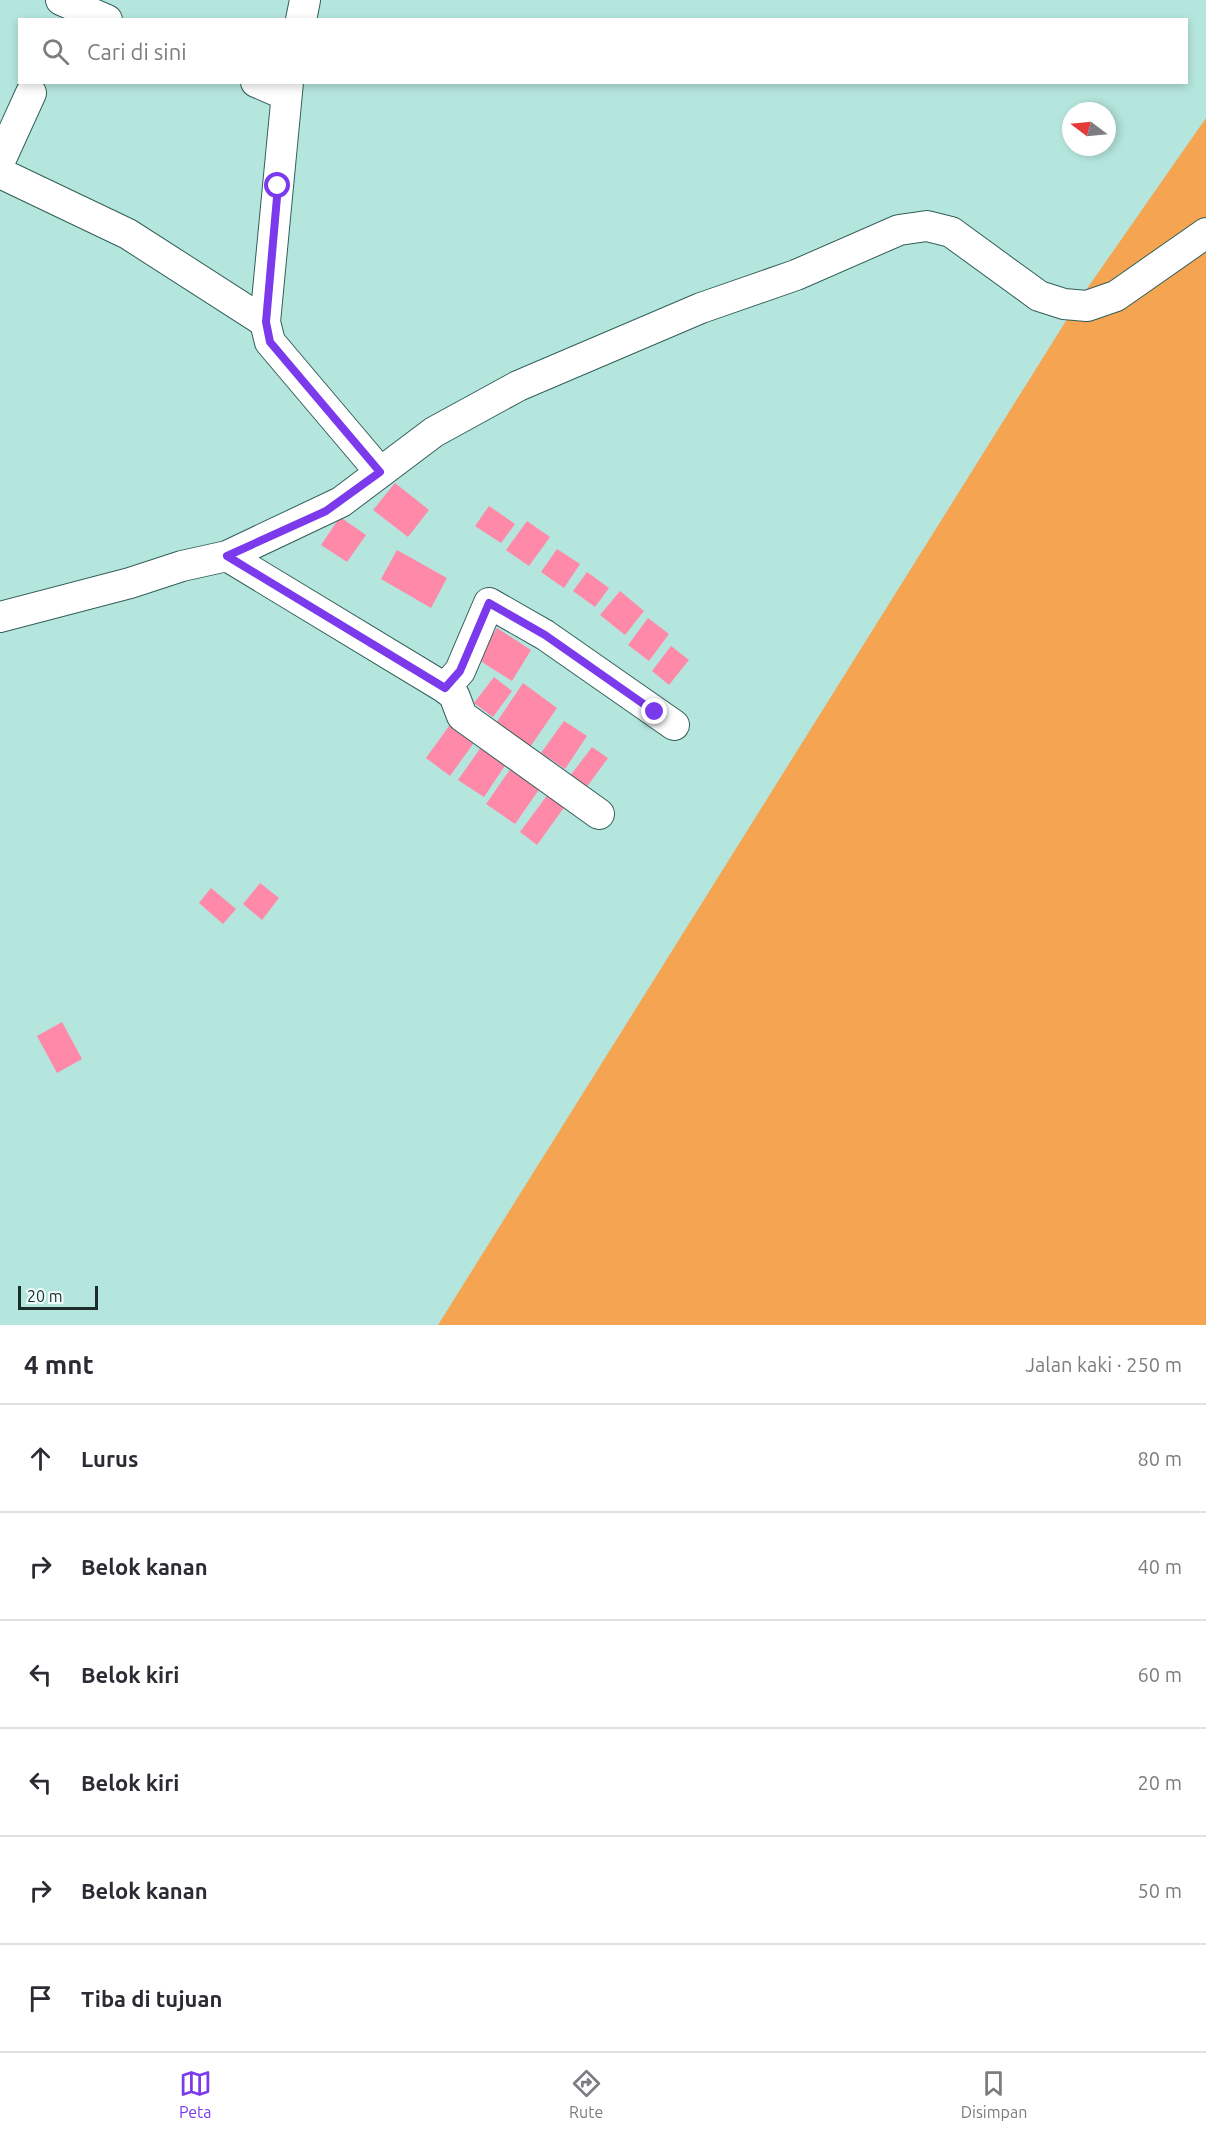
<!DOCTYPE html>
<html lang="id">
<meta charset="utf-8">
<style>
body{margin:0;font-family:Ubuntu,sans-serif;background:#f2f2f3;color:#2b2b33}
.compass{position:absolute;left:1062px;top:102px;width:54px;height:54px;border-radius:50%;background:#fff;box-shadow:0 3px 9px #0003;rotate:286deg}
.scale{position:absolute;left:18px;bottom:15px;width:80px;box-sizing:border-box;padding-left:6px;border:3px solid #1a2d2a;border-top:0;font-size:16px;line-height:21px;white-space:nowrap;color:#1a2d2a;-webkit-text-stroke:4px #f1fffc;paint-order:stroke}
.stop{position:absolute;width:18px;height:18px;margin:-14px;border:4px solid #7c3aed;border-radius:50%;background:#fff}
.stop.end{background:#7c3aed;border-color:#fff;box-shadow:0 2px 6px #0008}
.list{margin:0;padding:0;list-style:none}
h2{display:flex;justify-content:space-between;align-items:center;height:78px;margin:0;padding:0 24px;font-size:26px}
h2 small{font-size:20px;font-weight:400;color:#7c7c81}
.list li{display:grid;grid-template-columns:39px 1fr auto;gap:18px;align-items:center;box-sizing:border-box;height:108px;padding:0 24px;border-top:2px solid #e1e1e2}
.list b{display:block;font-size:22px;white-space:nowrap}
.list em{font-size:20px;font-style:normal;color:#7c7c81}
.icon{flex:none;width:33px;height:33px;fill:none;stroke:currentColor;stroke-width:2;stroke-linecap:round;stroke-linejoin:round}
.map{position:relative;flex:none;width:1206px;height:1325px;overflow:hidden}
.search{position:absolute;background:#fff;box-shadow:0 3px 9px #0003;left:18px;right:18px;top:18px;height:66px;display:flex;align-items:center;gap:15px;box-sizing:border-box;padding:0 21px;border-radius:0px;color:#7c7c81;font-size:22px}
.sheet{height:726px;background:#fff}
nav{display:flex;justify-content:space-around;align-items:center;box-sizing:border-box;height:84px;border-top:2px solid #e1e1e2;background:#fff;font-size:16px;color:#7c7c81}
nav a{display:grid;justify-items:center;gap:3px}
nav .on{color:#7c3aed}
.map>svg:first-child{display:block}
.green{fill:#f5a452}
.building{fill:#ff89a8}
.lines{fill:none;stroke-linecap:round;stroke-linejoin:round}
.minor-casing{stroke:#325f59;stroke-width:32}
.minor{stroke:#fff;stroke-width:30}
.route{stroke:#7c3aed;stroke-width:8}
</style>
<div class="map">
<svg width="1206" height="1325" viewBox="0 0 1206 1325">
<rect width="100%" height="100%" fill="#b5e6de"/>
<path class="green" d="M1206,118V1325H438L1079,300Z"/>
<path class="building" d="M395,483L429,510L408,537L373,510Z
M489,506L515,524L501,543L475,526Z
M340,517L366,535L347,562L321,545Z
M527,521L550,537L529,566L506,550Z
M557,549L580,564L564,588L541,572Z
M397,550L447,578L431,608L381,579Z
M587,572L609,588L595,607L573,591Z
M620,591L644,611L625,635L600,615Z
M648,618L669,634L649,661L628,645Z
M497,628L531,650L512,681L477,659Z
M671,646L689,660L669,685L652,671Z
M494,677L512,691L493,717L474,703Z
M523,683L557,708L528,750L494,726Z
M454,719L478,737L450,776L426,758Z
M564,721L587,736L565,769L541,753Z
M481,747L506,764L484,797L458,780Z
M592,747L608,758L586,788L570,776Z
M516,761L545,781L515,824L486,804Z
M551,790L568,802L537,845L520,832Z
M260,883L279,898L262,920L243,904Z
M211,888L236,909L223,924L199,903Z
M62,1022L82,1059L57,1073L37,1036Z"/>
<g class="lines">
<g class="minor-casing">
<path id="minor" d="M61,0L107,20
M301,20L305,0
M256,82L286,95
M288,82L265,322L270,342L380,472
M0,161L31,93
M0,173L128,234L265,322
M227,556L445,688L454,695L462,716L599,814
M0,617L130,583L182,566L227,556L341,502L434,432L518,386L701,308L796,275L899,230L927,226L951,232L1039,296L1064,304L1087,306L1116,296L1206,233
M445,688L460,671L489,603L545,635L674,725"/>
</g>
<use href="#minor" class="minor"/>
</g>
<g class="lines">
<path class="route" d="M278,186L266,322L270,342L380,472L326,511L227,556L445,688L460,671L489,603L545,635L655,712"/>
</g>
</svg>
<svg class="compass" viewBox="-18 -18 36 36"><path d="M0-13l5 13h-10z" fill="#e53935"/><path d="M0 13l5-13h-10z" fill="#7c7c81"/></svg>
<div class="scale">20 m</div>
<div class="stop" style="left:278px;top:186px"></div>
<div class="stop end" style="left:655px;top:712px"></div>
<div class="search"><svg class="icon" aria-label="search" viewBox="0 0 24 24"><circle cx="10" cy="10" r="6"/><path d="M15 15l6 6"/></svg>Cari di sini</div>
</div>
<section class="sheet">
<h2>4 mnt<small>Jalan kaki · 250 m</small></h2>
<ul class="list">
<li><svg class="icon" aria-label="ahead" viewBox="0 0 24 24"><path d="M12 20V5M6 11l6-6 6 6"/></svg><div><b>Lurus</b></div><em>80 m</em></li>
<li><svg class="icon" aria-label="right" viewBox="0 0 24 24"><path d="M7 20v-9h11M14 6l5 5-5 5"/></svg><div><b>Belok kanan</b></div><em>40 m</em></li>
<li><svg class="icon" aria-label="left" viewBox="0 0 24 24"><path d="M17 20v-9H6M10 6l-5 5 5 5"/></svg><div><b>Belok kiri</b></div><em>60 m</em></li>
<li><svg class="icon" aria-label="left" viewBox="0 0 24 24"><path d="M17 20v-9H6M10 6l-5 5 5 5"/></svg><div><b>Belok kiri</b></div><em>20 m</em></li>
<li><svg class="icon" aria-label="right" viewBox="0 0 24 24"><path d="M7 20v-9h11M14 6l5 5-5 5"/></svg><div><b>Belok kanan</b></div><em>50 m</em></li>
<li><svg class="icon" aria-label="arrive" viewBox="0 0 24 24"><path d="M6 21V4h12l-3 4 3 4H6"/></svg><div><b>Tiba di tujuan</b></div></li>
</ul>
</section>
<nav>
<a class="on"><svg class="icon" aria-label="map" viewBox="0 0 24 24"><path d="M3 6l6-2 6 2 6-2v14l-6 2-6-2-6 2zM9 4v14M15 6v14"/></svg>Peta</a>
<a><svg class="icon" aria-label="directions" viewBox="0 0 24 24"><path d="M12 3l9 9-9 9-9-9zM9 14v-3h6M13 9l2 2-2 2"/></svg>Rute</a>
<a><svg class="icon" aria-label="saved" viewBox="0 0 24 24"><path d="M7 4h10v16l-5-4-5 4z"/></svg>Disimpan</a>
</nav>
